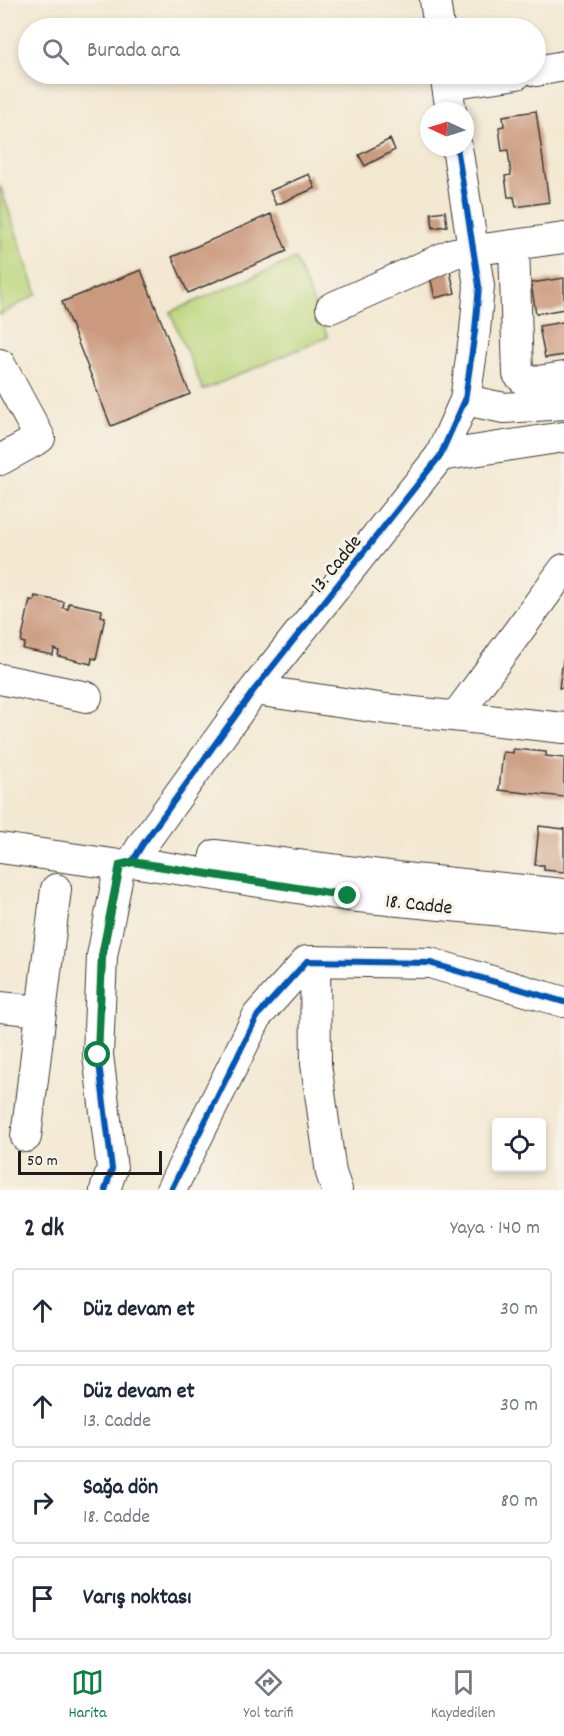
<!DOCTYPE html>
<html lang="tr">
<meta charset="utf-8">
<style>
body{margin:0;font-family:Dekko,sans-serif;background:#f2f2f3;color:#1f2937}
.controls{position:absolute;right:18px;bottom:18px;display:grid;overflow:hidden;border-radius:6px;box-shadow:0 3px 9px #0003}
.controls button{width:54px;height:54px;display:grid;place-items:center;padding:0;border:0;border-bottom:2px solid #e0e1e3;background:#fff;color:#1f2937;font:30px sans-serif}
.compass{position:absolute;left:420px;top:102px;width:54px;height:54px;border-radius:50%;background:#fff;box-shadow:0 3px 9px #0003;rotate:274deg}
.scale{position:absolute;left:18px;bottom:15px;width:144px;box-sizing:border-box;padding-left:6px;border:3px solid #1c1c1c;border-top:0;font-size:16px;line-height:21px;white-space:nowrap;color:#1c1c1c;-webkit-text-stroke:4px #f7f3e8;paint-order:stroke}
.stop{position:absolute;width:18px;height:18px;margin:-14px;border:4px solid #0b8043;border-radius:50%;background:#fff}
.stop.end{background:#0b8043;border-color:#fff;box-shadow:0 2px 6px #0008}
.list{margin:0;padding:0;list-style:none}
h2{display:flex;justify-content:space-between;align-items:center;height:78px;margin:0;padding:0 24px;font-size:26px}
h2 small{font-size:20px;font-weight:400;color:#747a83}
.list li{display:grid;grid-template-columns:39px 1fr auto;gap:18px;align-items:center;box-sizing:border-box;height:84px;margin:0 12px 12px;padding:0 12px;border:2px solid #e0e1e3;border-radius:6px}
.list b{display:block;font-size:22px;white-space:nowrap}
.list p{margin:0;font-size:20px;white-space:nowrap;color:#747a83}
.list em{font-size:20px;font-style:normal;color:#747a83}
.icon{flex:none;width:33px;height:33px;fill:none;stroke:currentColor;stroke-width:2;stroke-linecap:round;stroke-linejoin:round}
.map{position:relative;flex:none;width:564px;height:1190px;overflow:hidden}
.search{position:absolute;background:#fff;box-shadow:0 3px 9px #0003;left:18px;right:18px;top:18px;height:66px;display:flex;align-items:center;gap:15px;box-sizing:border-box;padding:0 21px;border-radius:33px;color:#747a83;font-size:22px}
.sheet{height:462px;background:#fff}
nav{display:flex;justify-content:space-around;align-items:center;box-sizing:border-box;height:84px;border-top:2px solid #e0e1e3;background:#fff;font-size:16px;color:#747a83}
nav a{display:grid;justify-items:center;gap:3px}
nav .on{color:#0b8043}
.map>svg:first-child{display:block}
.green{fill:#bbd67c;stroke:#6c794c;stroke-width:1.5}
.building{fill:#cb997d}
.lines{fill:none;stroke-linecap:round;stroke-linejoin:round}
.minor-casing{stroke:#3c3b37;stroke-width:32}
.minor{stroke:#fff;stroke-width:30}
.cycleway-casing{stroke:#f7f3e8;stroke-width:10}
.cycleway{stroke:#0057b8;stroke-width:6}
.route{stroke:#0b8043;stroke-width:8}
.labels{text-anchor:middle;stroke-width:6;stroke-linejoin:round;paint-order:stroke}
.street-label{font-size:20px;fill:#1c1c1c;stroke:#f7f3e8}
</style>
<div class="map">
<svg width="564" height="1190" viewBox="0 0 564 1190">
<rect width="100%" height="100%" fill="#f7f3e8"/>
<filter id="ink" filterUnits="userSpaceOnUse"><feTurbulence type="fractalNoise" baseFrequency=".0167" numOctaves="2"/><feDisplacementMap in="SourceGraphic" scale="12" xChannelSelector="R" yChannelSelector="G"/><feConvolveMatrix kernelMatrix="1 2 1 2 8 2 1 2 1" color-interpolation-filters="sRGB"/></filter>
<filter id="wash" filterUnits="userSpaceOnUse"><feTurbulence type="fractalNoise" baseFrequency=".008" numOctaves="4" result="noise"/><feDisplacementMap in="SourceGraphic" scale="24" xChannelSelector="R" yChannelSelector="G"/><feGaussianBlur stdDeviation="1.35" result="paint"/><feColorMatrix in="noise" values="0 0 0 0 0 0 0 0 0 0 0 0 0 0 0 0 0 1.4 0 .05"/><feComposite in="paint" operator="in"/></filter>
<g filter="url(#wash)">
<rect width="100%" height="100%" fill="#f3e8d2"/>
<path class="green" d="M0,185L37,294L0,315Z
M295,259L328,337L203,390L170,312Z"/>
<g id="blocks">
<path class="building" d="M536,111L549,202L516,207L514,197H508L505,176L511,175L508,150L502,151L499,127L504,126L503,116Z
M390,139L395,150L365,166L359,155Z
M309,174L315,188L276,205L270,191Z
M445,211L447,226L433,228L431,213Z
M271,214L287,251L188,293L172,257Z
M449,267L455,293L435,298L429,272Z
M141,270L190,394L111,426L62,302Z
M564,278V309L536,314L531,283Z
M564,322V355L545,358L539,326Z
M35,596L64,602L63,608L68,609L69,603L102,610L101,616L105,617L96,659L92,658L91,664L58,656L59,651L54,649L53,655L23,649L25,643L21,642L30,600L34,601Z
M563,660H564V688H559Z
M513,749L546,752V756L564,758V797L499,790L503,752L513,753Z
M539,826L564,829V872L544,870V865H535Z"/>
</g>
</g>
<g filter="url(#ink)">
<use href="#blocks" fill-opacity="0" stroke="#3c3b37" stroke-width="1.5"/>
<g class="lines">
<g class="minor-casing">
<path id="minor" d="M435,0L439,28
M536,71L564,66
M445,74L451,111
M447,84L517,74
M514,245L518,374L524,380L538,381L564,377
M331,308L454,253L564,238
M0,364L40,438L0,460
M465,400L504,408L564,404
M440,456L564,437
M0,679L87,697
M254,690L386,709L564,728
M456,716L564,569
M0,848L120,865
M215,855L413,879L564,894
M132,862L348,896L564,917
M315,961L316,1064L331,1173L337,1190
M0,1007L41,1011
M26,1137L56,889
M105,1190L112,1169L98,1055L102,956L120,865L132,862L143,844L254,690L440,456L465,400L475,331L479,286L457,147
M171,1190L258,1015L307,961L430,963L564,1002"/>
</g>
<use href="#minor" class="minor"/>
<g class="cycleway-casing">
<path id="cycleway" d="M105,1190L112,1169L98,1055L102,956L120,865L132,862L143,844L254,690L440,456L465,400L475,331L479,286L457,147
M171,1190L258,1015L307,961L430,963L564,1002"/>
</g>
<use href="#cycleway" class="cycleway"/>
</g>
</g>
<g class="lines" filter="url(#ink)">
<path class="route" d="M98,1055L102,956L120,865L132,862L348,896"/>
</g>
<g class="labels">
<g class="street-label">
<text transform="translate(335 563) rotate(-51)" y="7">13. Cadde</text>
<text transform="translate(419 903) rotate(6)" y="7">18. Cadde</text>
</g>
</g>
</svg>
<div class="controls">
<button><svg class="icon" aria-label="locate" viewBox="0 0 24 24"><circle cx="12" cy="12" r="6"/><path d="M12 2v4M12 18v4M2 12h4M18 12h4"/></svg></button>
</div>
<svg class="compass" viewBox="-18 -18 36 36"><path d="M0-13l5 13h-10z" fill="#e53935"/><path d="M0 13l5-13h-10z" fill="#747a83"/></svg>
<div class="scale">50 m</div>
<div class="stop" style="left:98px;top:1055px"></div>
<div class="stop end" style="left:348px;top:896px"></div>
<div class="search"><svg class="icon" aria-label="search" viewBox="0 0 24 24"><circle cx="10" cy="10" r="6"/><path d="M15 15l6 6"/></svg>Burada ara</div>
</div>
<section class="sheet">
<h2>2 dk<small>Yaya · 140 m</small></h2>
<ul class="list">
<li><svg class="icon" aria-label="ahead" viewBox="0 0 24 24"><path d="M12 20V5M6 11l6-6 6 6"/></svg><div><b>Düz devam et</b></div><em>30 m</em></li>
<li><svg class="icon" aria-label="ahead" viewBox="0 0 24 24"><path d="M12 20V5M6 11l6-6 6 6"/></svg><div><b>Düz devam et</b><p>13. Cadde</p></div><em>30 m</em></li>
<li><svg class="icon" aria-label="right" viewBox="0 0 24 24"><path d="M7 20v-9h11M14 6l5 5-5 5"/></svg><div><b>Sağa dön</b><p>18. Cadde</p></div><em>80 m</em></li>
<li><svg class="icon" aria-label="arrive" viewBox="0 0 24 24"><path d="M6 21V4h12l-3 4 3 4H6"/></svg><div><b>Varış noktası</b></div></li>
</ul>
</section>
<nav>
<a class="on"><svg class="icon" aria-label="map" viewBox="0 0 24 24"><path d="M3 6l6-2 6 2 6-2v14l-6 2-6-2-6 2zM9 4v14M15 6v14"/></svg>Harita</a>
<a><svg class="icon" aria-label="directions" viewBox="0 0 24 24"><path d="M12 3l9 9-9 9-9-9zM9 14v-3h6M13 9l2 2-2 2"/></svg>Yol tarifi</a>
<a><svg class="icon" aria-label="saved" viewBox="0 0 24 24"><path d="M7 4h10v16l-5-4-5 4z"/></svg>Kaydedilen</a>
</nav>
